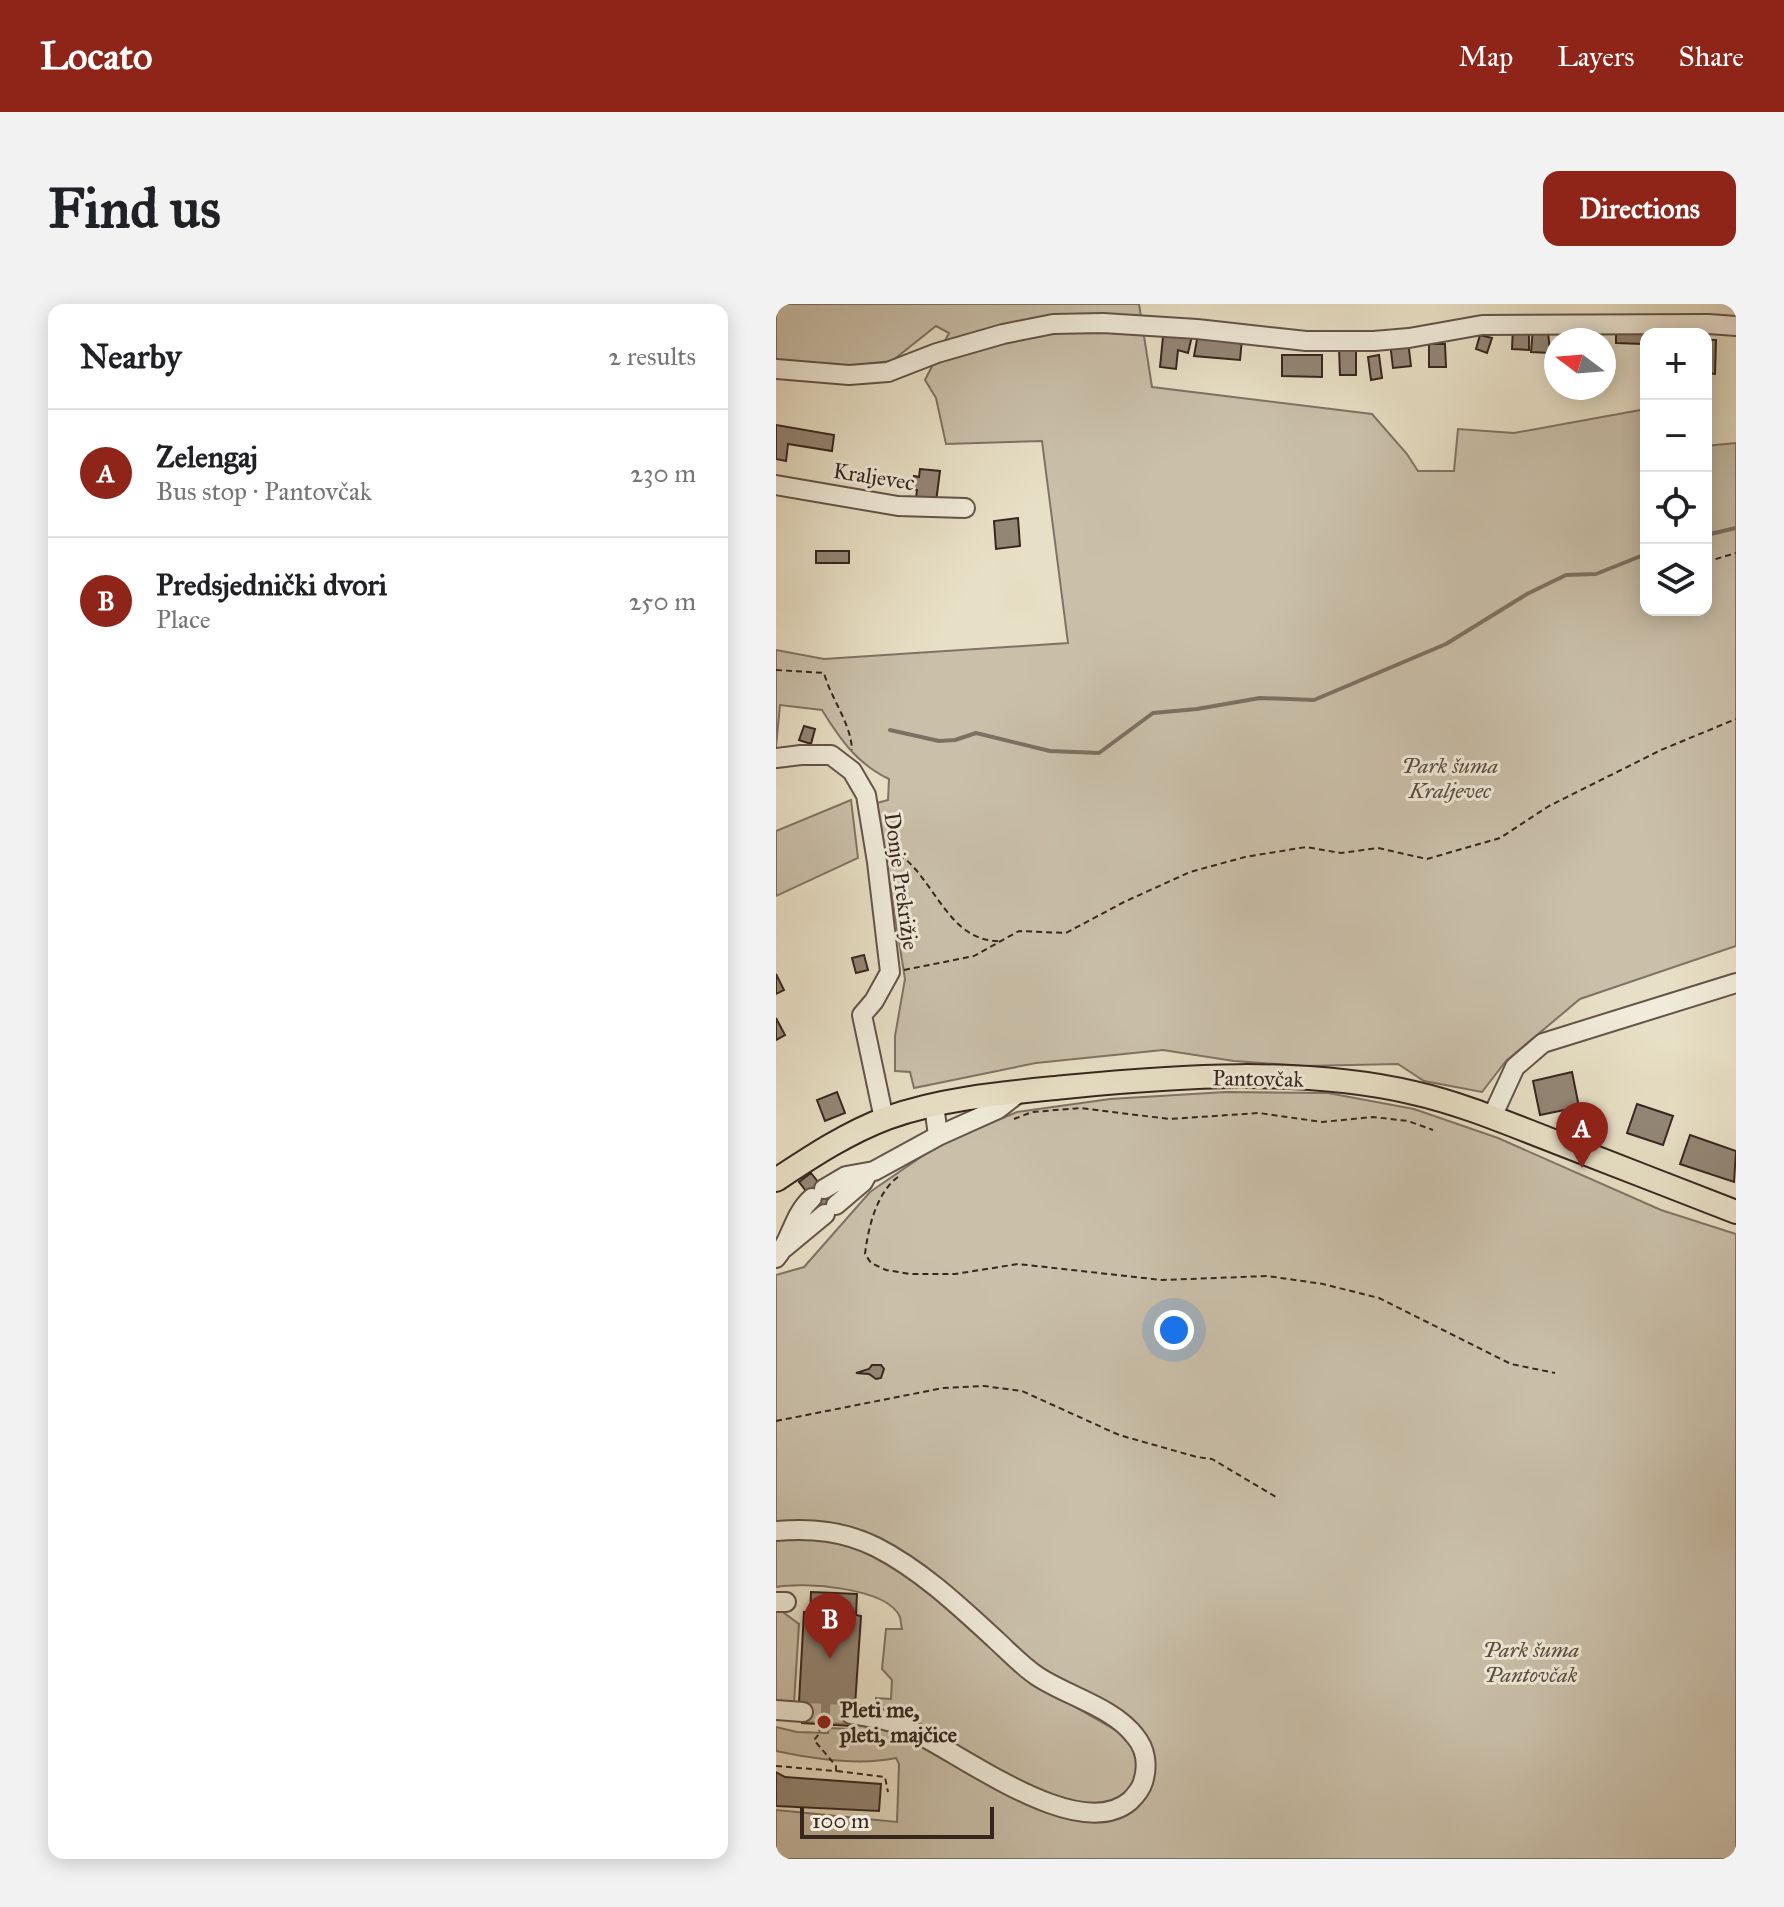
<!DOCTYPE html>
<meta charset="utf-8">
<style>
body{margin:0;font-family:"IM FELL Great Primer",serif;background:#f2f2f2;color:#202124}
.controls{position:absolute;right:24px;top:24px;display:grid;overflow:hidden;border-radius:16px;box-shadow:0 4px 20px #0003}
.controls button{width:72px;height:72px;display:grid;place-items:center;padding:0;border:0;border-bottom:2px solid #e0e0e0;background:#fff;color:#202124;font:40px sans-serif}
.compass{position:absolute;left:768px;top:24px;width:72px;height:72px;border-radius:50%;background:#fff;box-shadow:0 4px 20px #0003;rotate:286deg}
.scale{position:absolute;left:24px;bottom:20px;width:194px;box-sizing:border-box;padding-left:8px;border:4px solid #372620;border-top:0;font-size:22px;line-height:28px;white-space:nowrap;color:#372620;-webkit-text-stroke:6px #f0ebda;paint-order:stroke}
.you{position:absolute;left:398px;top:1026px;width:28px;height:28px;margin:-20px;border:6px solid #fff;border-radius:50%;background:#1a73e8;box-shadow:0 0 0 12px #1a73e833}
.badge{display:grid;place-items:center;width:52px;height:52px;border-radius:50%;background:#8f2418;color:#fff;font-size:26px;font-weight:700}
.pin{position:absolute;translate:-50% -66px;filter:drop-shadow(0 2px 4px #0008)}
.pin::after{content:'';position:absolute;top:42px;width:28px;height:24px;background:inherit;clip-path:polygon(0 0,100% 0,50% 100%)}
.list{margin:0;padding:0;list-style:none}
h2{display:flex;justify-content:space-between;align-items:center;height:104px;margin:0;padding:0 32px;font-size:34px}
h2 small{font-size:26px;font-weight:400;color:#757577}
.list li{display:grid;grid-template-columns:52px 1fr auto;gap:24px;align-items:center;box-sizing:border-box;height:128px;padding:0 32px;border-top:2px solid #e0e0e0}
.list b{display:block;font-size:30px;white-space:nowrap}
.list p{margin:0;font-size:26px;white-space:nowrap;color:#757577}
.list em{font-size:26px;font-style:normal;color:#757577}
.icon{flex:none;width:44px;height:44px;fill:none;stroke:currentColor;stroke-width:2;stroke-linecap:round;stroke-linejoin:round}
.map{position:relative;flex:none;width:960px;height:1555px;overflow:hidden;border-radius:16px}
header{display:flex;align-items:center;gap:48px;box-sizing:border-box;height:112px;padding:0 40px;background:#8f2418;color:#fff}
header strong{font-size:38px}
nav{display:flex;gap:44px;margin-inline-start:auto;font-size:28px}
.intro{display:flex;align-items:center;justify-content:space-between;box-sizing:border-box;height:192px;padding:0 48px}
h1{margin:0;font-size:56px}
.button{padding:20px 36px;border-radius:16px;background:#8f2418;color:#fff;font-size:28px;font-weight:700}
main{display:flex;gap:48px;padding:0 48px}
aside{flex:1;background:#fff;border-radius:16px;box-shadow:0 4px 20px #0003}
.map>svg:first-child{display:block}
.green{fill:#cac0aa;stroke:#807365;stroke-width:2}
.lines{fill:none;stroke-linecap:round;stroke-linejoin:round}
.stream{stroke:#7d7062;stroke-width:4}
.building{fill:#938776;stroke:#372620;stroke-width:2}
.minor-tunnel{stroke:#c5bba5;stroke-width:18;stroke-dasharray:18 9;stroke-linecap:butt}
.minor-casing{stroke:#63544a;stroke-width:22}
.major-casing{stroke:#372620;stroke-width:26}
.path{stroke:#372620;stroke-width:2;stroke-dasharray:6 4;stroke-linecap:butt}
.minor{stroke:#f0ebda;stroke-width:18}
.major{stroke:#e8e0c6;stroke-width:22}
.poi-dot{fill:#8f2418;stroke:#f0ebda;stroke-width:3}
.labels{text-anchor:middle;stroke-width:6;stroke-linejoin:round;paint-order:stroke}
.street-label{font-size:22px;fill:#372620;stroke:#f0ebda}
.park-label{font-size:22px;font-style:italic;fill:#5c4c42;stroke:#f0ebda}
.poi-label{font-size:22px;font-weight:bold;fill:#372620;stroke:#f0ebda;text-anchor:start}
</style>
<header>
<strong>Locato</strong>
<nav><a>Map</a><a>Layers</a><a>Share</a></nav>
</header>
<div class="intro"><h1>Find us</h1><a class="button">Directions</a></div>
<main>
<aside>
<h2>Nearby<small>2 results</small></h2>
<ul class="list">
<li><span class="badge">A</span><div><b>Zelengaj</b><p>Bus stop · Pantovčak</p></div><em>230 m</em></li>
<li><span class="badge">B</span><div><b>Predsjednički dvori</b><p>Place</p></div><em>250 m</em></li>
</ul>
</aside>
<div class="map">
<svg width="960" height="1555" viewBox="0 0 960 1555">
<rect width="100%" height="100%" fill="#e8e0c6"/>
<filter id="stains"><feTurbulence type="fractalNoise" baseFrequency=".0025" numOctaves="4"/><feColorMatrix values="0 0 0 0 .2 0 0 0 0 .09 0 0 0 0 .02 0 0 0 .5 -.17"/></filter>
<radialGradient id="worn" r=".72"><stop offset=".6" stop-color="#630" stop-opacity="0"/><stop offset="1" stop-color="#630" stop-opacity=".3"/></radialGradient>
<path class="green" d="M0,0H363L376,83L596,110L631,150L642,167H678L682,125L738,129L870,105V306H930V142L960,139V642L804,695L730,757L706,788L648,777L622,760L528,762L458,757L387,746L260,759L138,784L134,768L119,767V732L129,675L101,499L112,496L113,475C81,460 64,435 46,406L4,401L0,443V346L48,355L292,339L266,137L170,140L160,94L149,76L173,29L160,22L116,57L72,62L0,59Z
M75,496L82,554L0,592V527Z
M450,788L552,789L638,805L722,834L885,906L960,930V1555H0V1506L121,1518L123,1460L120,1454C83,1462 37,1455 0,1447V1423L21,1428L52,1429L53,1424L75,1425L77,1417L109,1420L297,1514C320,1517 338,1518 358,1503L371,1439L263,1367L110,1243L0,1222V971L28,963L94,888L164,840L241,808L334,795Z
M0,1235H56L113,1258L179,1306L259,1380L348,1431L361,1452L362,1473L352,1490L329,1504L291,1499L100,1408V1394L115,1395L116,1376L106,1365L110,1325H126C125,1321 125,1317 124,1313C111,1283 27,1278 0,1283Z
M0,1303L23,1320L18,1399L0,1398Z"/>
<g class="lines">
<path class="stream" d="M930,231L960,224
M114,426L163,437L179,436L200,429L274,447L323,449L377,409L421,405L484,394L538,396L670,340L751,290L790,271L820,270L870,250"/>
</g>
<path class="building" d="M784,22L801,24L799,36H784Z
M840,22H868L867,40L840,39Z
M737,23H753V46L736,45Z
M757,24L772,27L774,49L755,48Z
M422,30L466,35L464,56L418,52Z
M704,31L716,34L711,49L700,45Z
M416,32L412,49L402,46L400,65L384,63L387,33Z
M930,36H940L939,70L930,69Z
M632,37L635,62L617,64L614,39Z
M653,40H669L670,63H653Z
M580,43V71H564L563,44Z
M506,51H546V73L506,72Z
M603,51L606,74L595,76L592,53Z
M0,121L58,131L56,147L12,140L10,157L0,155Z
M144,165L164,167L160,198L140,195L141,186L136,185L138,172L143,173Z
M242,214L244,242L220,245L218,217Z
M40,247H73V259H40Z
M28,422L39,425L35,440L23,436Z
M88,651L92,666L80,669L76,654Z
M0,670L8,686L0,690Z
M0,714L9,731L0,736Z
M796,768L803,803L764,811L757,777Z
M61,788L69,809L49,817L41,796Z
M861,800L897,812L887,841L851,829Z
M914,831L960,847L958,878L904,860Z
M35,869L64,906L52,915L23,878Z
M96,1061H105L108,1065L105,1074L100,1075L93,1070L80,1069L93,1065Z
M35,1288L81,1290L80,1311L85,1312L79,1402L76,1401L75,1422L26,1419L27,1398H23L28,1308L34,1309Z
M0,1468L9,1473L105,1480L103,1507L0,1502Z"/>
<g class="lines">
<path class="minor-tunnel" d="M27,1408L75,1410"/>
<g class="minor-casing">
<path id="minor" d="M0,65L73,71L112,68L161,49L227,30L277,20L327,19L421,25L530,37H598L633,34L706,21L933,20L960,22
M0,181L122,202L189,204
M0,454L25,451H55L76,467L90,491L101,558L114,668L98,697L86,711L108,815
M716,813L739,763L767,739L960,679
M162,832L222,805L245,787
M48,885L70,872L98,867L162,832L158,801
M60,901L87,878L92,869
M8,944L49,910
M0,954C16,935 17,911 36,894
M0,1227C36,1224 67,1227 100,1243C145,1266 183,1302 220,1336C233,1348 246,1362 261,1372C291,1392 337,1403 359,1432C370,1445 372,1462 367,1478C365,1485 359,1492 354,1497C301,1542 180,1445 128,1423C112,1415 93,1413 75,1410
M0,1298H10
M0,1406L27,1408"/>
</g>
<g class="major-casing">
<path id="major" d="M0,876C35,853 71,829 111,814C167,794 229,789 289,783C401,772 527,763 638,789C687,800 733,820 780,838C840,861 900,885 960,908"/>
</g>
<path class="path" d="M930,258L960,249
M0,366L48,369C55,395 75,419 76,446
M115,545C158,567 169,639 225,637
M128,666L198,652L243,627L290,629L348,598L414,568L469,553L530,543L565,549L602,544L651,555L724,534L773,502L885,446L960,415
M238,815L256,808L305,804L393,815L483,809L546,818L597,813L632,817L657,826
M122,873C100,889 92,925 89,950L95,959L110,966L134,970H179L242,960L386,976L491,972L547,980L603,994L735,1060L779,1069
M0,1117L167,1084L208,1082L246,1087L343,1131L421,1153L436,1155L500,1193
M0,1462L60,1467V1462L38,1436L44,1429L42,1414
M61,1467L109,1473L112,1488"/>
<use href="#minor" class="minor"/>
<use href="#major" class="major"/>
</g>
<circle class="poi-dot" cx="48" cy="1418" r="8"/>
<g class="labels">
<g class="street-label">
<text transform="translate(98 172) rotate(9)" y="8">Kraljevec</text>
<text transform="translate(126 577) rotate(82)" y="8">Donje Prekrižje</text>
<text transform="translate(482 774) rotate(1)" y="8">Pantovčak</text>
</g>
<g class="park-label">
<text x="674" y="469">Park šuma<tspan x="674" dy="25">Kraljevec</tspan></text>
<text x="755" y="1353">Park šuma<tspan x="755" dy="25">Pantovčak</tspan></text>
</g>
<g class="poi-label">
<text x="64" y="1413">Pleti me,<tspan x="64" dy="25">pleti, majčice</tspan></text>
</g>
</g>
<rect width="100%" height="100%" filter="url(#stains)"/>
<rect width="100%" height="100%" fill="url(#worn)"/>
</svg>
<div class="controls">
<button>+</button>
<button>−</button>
<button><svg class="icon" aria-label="locate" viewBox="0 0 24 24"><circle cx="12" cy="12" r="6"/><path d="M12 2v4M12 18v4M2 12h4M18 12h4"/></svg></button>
<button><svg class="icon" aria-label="layers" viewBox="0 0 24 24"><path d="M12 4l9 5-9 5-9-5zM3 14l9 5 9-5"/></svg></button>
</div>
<svg class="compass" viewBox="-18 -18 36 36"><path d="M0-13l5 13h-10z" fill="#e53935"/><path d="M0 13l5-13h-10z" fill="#757577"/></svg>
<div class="scale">100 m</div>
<div class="you"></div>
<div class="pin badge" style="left:806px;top:864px">A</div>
<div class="pin badge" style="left:54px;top:1355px">B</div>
</div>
</main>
